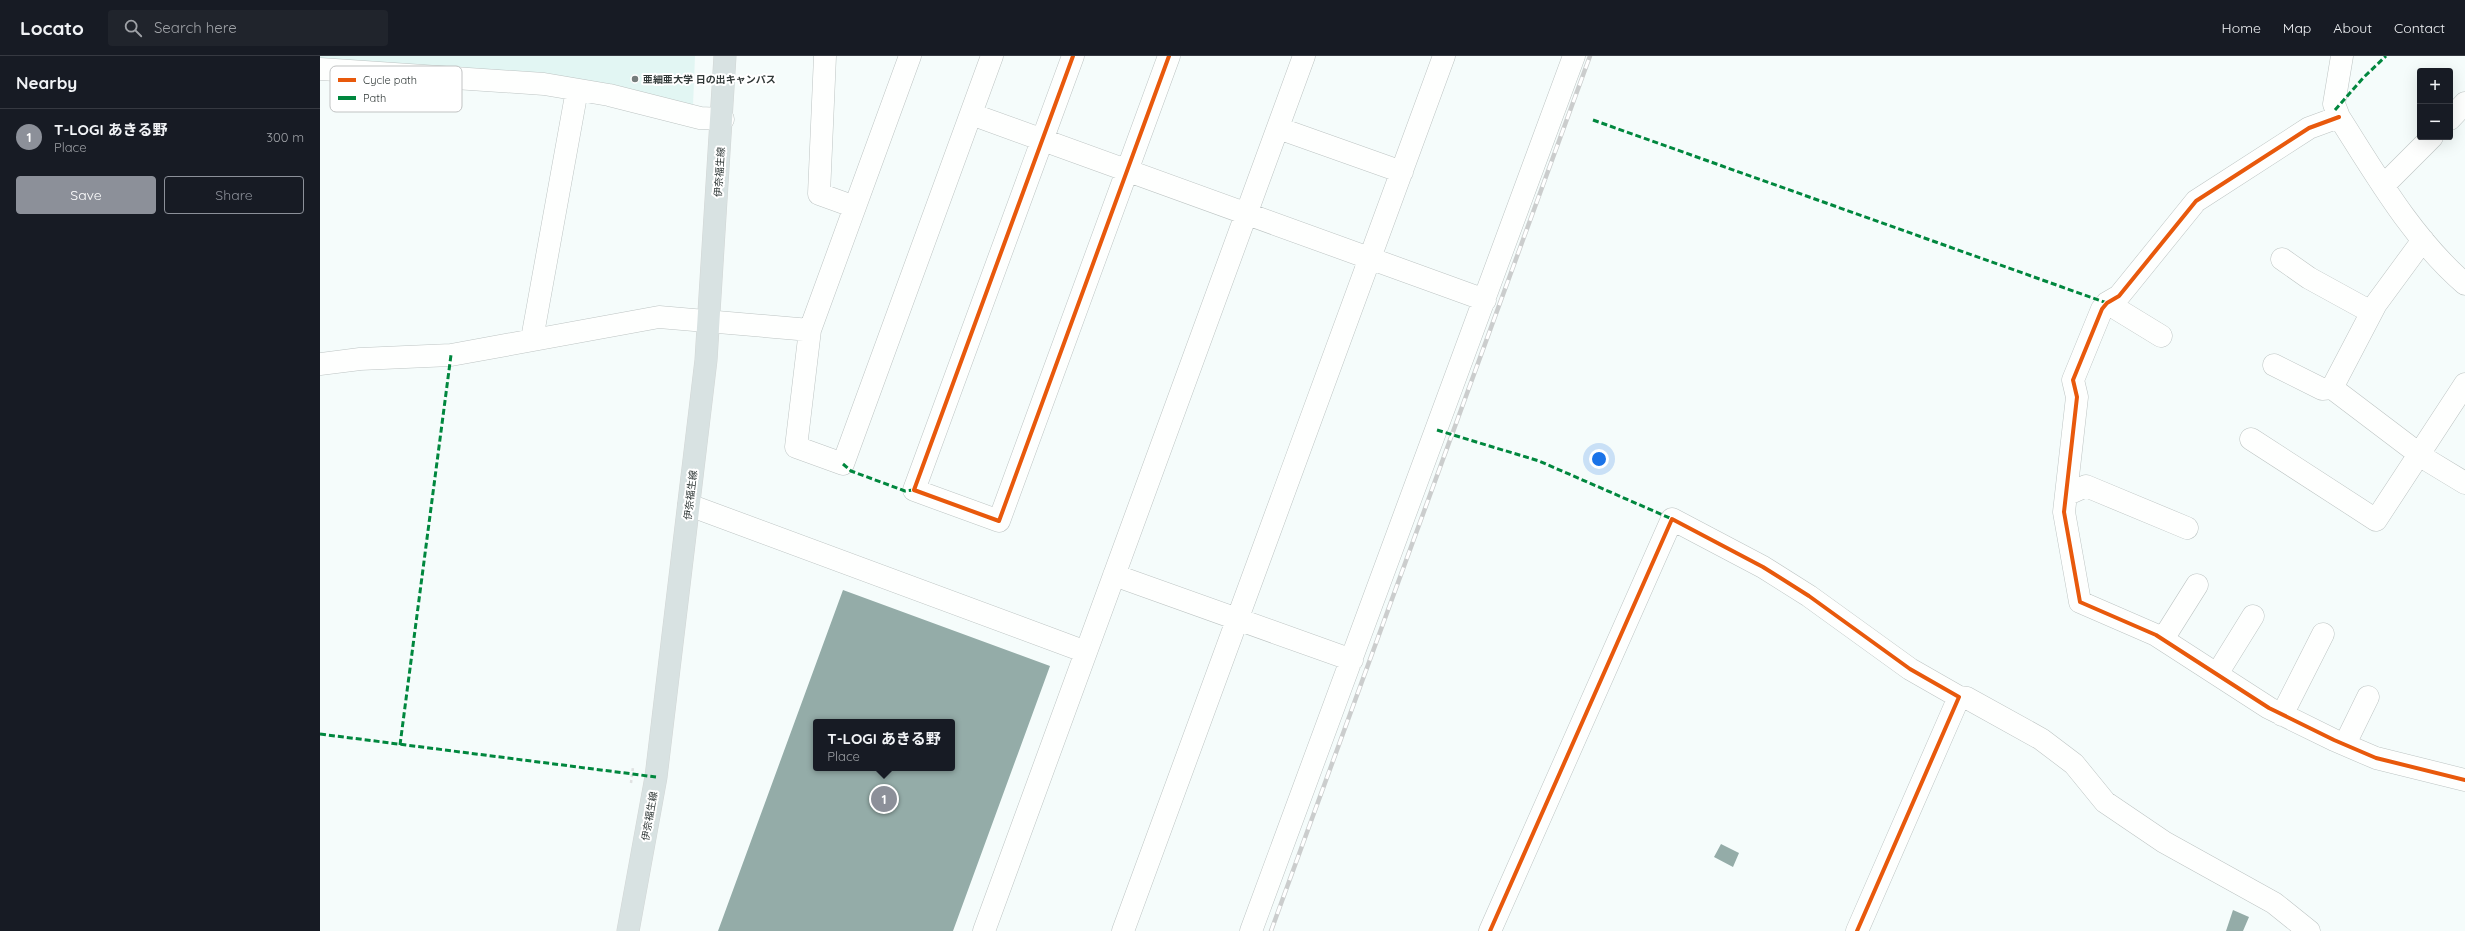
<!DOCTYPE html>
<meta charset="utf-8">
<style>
body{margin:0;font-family:Quicksand,"Noto Sans JP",sans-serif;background:#20242c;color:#f1f3f6}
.controls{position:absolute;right:12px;top:12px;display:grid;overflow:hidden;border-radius:4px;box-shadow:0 4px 16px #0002}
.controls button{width:36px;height:36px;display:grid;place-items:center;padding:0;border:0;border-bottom:1px solid #363941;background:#171b24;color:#f1f3f6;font:20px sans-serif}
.you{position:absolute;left:1279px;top:403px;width:14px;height:14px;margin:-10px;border:3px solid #fff;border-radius:50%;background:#1a73e8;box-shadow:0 0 0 6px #1a73e833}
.badge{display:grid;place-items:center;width:26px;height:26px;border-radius:50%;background:#8c9099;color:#fff;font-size:13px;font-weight:700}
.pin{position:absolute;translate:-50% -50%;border:2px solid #fff;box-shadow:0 1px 4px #0006}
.popup{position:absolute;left:493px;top:663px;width:142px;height:52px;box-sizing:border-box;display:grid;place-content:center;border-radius:4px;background:#171b24;filter:drop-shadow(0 1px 3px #0005);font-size:13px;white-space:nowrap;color:#9ea1a6}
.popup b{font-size:15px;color:#f1f3f6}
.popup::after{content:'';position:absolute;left:50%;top:100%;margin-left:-8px;border:8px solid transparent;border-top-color:#171b24}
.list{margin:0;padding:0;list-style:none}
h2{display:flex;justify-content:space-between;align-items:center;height:52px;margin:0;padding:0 16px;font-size:17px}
h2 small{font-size:13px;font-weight:400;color:#9ea1a6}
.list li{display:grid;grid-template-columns:26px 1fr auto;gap:12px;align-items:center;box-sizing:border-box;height:56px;padding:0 16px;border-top:1px solid #363941}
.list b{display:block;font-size:15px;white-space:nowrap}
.list p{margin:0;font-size:13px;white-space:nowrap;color:#9ea1a6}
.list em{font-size:13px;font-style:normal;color:#9ea1a6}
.actions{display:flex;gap:8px;padding:12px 16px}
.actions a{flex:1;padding:9px 0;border:1px solid #8c9099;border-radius:4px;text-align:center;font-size:14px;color:#8c9099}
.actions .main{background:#8c9099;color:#fff}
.icon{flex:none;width:22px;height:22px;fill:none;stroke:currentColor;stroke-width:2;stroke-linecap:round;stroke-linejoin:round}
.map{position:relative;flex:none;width:2145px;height:875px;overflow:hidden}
header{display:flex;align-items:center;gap:24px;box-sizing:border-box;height:56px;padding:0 20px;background:#171b24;border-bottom:1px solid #363941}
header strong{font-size:19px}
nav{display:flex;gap:22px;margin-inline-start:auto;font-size:14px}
.search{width:280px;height:36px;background:#20242c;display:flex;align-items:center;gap:10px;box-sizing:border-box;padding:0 14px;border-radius:4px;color:#9ea1a6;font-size:15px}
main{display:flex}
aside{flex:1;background:#171b24}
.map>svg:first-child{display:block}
.built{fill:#e2f6f3}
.building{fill:#94aca8;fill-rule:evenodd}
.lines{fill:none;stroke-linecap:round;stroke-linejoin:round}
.minor-casing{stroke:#bdc4c3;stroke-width:23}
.major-casing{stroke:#d2d6d5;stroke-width:23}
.path{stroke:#e0e2e2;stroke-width:2.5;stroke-dasharray:3 3;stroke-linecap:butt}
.minor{stroke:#fefffe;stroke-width:22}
.major{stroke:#d8e2e2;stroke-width:22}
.rail-casing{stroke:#cbcdcd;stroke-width:4.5}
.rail{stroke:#fff;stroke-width:3;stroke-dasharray:9;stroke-linecap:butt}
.quiet{stroke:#00873e;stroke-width:3;stroke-dasharray:6 3;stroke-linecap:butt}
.cycleway-casing{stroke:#fff;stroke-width:6}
.cycleway{stroke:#e8590c;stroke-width:4}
.poi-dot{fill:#757d7c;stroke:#fff;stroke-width:1.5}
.labels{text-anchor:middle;stroke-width:4;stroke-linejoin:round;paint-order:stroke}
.poi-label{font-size:10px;font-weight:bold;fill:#303837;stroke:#fff;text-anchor:start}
.street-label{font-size:10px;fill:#303837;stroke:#fff}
.key{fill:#fff;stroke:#c1c3c3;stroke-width:1}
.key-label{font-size:11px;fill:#303837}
</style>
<header>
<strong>Locato</strong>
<div class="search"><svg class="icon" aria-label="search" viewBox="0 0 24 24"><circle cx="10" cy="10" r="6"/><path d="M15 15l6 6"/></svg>Search here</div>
<nav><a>Home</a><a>Map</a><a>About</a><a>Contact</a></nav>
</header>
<main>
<aside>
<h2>Nearby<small></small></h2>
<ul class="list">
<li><span class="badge">1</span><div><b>T-LOGI あきる野</b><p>Place</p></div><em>300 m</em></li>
</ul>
<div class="actions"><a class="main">Save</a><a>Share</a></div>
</aside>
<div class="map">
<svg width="2145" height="875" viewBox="0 0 2145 875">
<rect width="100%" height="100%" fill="#f5fcfb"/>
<path class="built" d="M0,0H375L373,50L0,3Z"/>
<path class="building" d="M523,534L730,610L633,875H398ZM496,666H632V712H496Z
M1401,788L1419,797L1413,811L1394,801Z
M1913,854L1929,861L1923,875H1906Z"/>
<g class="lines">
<g class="minor-casing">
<path id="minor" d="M505,0L499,138L535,151
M590,0L490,274L476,391L523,408L672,0
M753,0L594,434L679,465L849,0
M2022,0L2014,48L2019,61C2056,119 2092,182 2145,228
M0,13L224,28L289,39L380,62L403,63
M651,58L1165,244
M2019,61L1989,72L1876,145L1799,240L1787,247L1782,253L1753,324L1757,341L1744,456L1760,546L1836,579L1949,652L2014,684L2056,702L2145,724
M2130,63L2145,47
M958,72L1082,116
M2063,130L2112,81
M1962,203L1989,222L2051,256
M1787,247L1841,280
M212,283L257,34
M0,308L40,303L131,299L339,261L490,274
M1954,309L2002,333L2012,332L2107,404L2145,427
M2012,332L2056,248L2103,184
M1931,383L2056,464L2145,328
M1746,439L1766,430L1867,472
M369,449L766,596
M794,519L1032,604
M1843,583L1877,529
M1897,618L1933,560
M1962,659L2003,578
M2025,688L2048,641
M664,875L984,0
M803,875L1124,0
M931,875L1254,0
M1170,875L1352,463L1443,511L1489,540L1590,613L1639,641L1647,642L1721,683L1754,708L1785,746L1844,786L1954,847L1989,875
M1537,875L1639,641"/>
</g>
<g class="major-casing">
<path id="major" d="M308,875L336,721L386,304L405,0"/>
</g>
<path class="path" d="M311,727L313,711"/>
<use href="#minor" class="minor"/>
<use href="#major" class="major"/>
<g class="rail-casing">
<path id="rail" d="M951,875L1270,0"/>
</g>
<use href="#rail" class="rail"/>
<path class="quiet" d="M2015,54L2043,22L2066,0
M1273,64L1787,247
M1117,374L1219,405L1352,463
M523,408L531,415L585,435L594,434
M0,678L336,721
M80,689L131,299"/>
<g class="cycleway-casing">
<path id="cycleway" d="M753,0L594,434L679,465L849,0
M2019,61L1989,72L1876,145L1799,240L1787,247L1782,253L1753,324L1757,341L1744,456L1760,546L1836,579L1949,652L2014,684L2056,702L2145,724
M1170,875L1352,463L1443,511L1489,540L1590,613L1639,641L1537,875"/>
</g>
<use href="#cycleway" class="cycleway"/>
</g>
<circle class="poi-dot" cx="315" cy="23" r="4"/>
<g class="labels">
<g class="poi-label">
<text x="323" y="27">亜細亜大学 日の出キャンパス</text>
</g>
<g class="street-label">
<text transform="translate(399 116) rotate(-86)" y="4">伊奈福生線</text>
<text transform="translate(370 439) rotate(-83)" y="4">伊奈福生線</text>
<text transform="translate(329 760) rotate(-80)" y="4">伊奈福生線</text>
</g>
</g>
<rect x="10" y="10" width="132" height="46" rx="6" class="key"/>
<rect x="18" y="22" width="18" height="4" fill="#e8590c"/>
<rect x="18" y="40" width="18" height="4" fill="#00873e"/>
<g class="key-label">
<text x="43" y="28">Cycle path</text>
<text x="43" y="46">Path</text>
</g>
</svg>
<div class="controls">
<button>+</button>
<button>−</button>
</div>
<div class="you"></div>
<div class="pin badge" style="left:564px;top:743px">1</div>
<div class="popup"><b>T-LOGI あきる野</b>Place</div>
</div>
</main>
